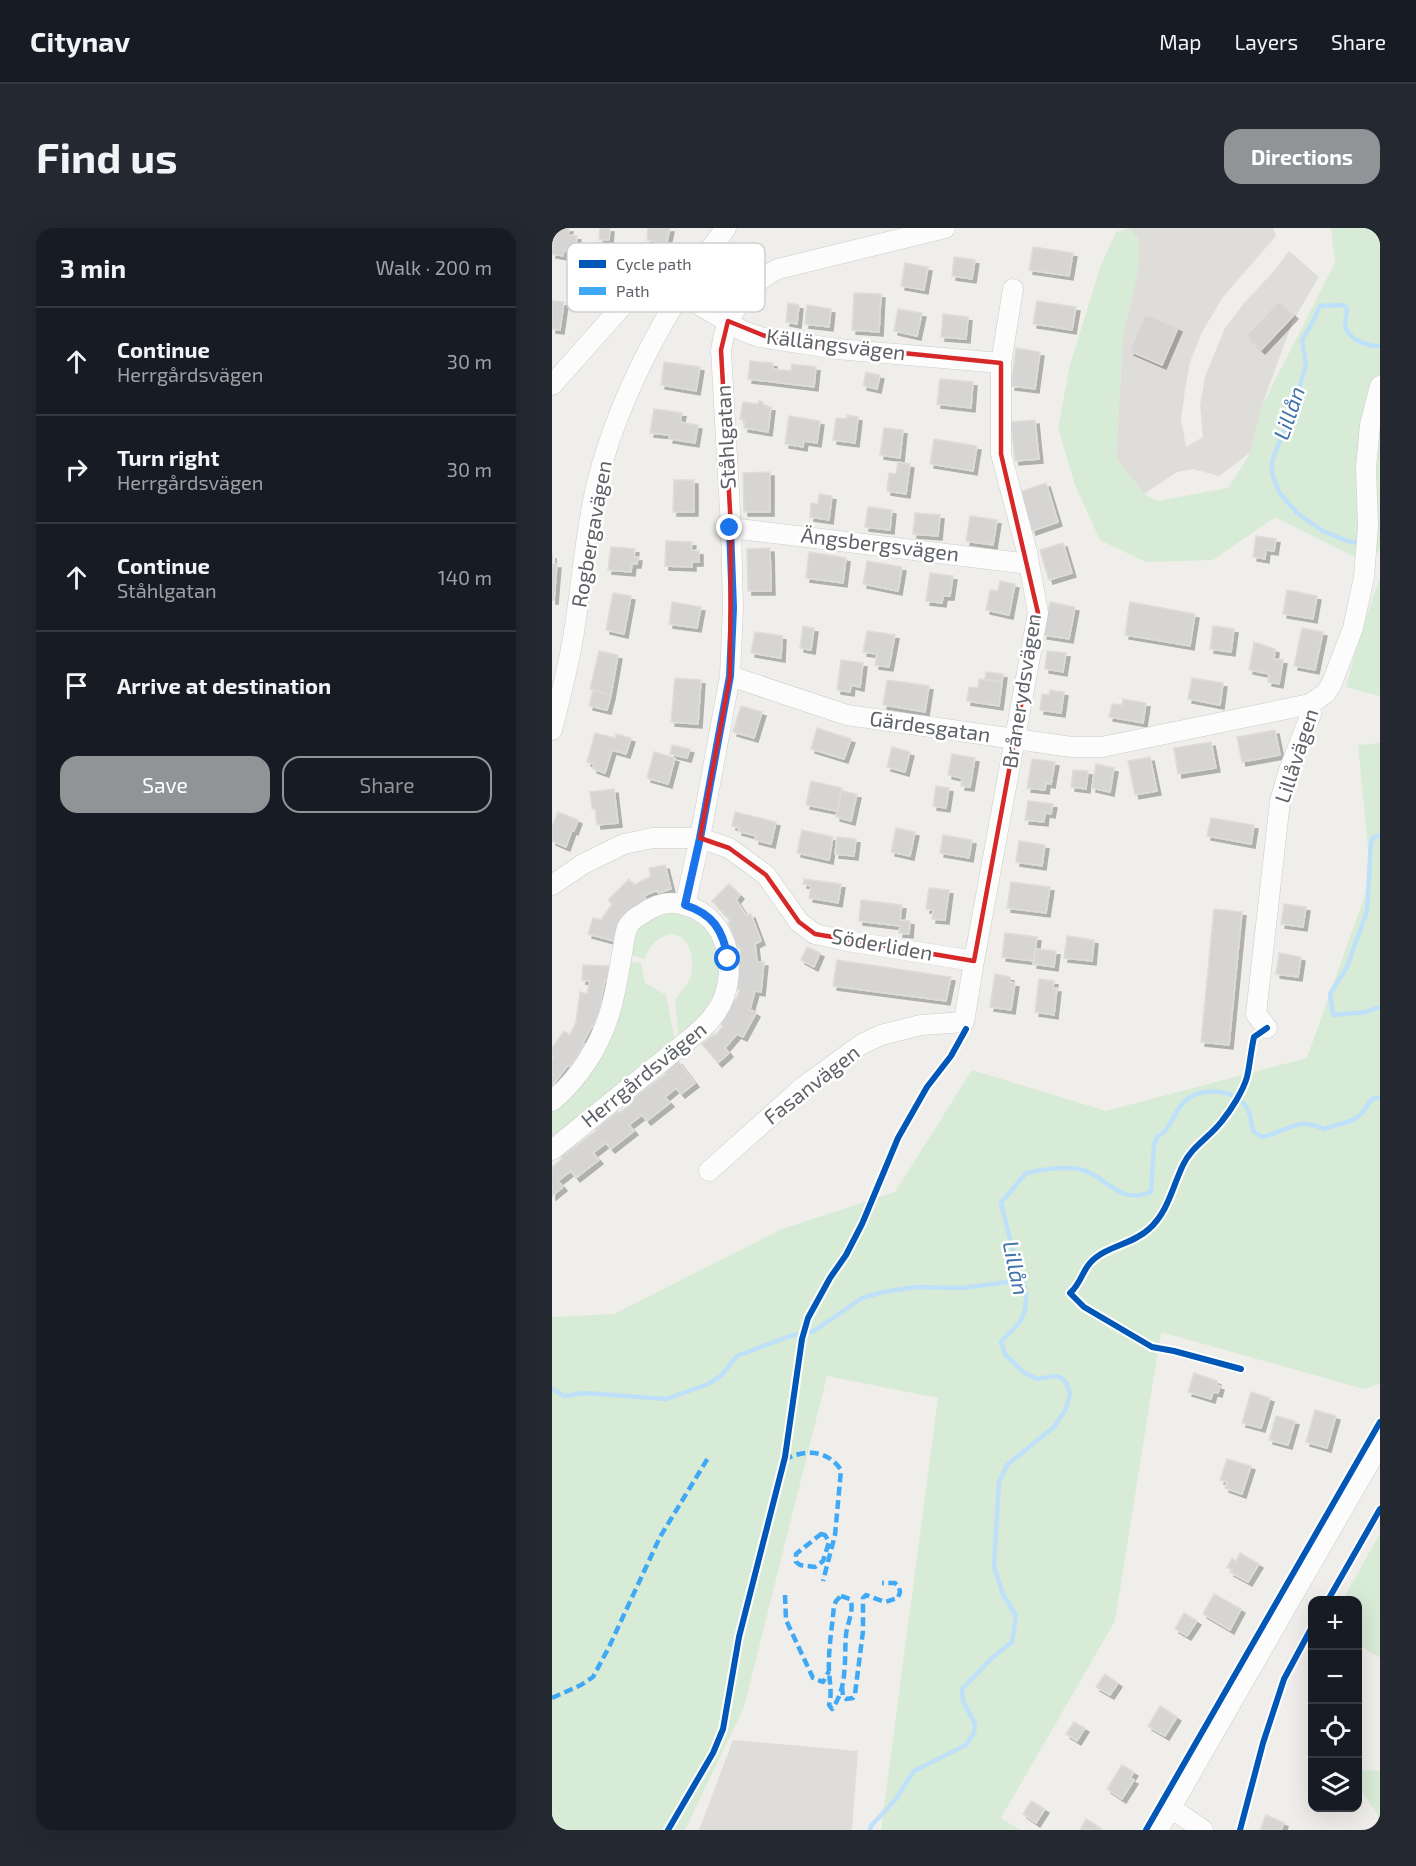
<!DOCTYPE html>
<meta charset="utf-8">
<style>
body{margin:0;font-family:"Exo 2",sans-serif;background:#242831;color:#f1f3f6}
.controls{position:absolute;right:18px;bottom:18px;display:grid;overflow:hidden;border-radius:12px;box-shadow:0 6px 24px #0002}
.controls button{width:54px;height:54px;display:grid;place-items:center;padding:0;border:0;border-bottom:2px solid #363941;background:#171b24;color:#f1f3f6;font:30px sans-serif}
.stop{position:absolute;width:18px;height:18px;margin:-14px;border:4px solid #1a73e8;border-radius:50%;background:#fff}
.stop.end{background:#1a73e8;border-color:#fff;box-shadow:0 2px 6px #0008}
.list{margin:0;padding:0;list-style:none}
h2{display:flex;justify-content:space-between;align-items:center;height:78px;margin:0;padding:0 24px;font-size:26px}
h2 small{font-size:20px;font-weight:400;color:#9ea1a6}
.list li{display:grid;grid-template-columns:39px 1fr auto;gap:18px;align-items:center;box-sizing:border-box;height:108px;padding:0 24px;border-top:2px solid #363941}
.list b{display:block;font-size:22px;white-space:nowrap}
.list p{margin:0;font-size:20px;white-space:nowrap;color:#9ea1a6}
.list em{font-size:20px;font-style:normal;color:#9ea1a6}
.actions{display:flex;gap:12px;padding:18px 24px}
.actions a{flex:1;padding:14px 0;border:2px solid #919496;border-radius:18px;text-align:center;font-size:21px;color:#919496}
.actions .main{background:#919496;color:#fff}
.icon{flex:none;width:33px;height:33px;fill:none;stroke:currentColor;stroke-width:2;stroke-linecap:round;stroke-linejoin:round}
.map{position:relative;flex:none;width:828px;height:1602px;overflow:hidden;border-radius:18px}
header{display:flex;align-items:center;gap:36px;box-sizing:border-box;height:84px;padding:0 30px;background:#171b24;border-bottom:2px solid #363941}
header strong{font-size:28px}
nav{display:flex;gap:33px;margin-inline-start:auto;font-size:21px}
.intro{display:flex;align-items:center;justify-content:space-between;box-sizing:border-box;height:144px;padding:0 36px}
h1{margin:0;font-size:42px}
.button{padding:15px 27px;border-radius:18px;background:#919496;color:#fff;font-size:21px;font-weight:700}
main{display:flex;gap:36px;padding:0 36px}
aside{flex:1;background:#171b24;border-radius:18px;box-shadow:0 6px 24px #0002}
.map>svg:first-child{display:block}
.industrial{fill:#dfddda}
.green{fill:#d8ebd6}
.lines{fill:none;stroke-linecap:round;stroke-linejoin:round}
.stream{stroke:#bfe0f9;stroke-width:4.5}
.building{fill:#d6d5d3;stroke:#deddd9;stroke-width:1.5;filter:url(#shadow)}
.minor-casing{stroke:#cbcccc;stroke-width:21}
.minor{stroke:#fdfcfc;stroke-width:20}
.quiet{stroke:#3fa9f5;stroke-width:4.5;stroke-dasharray:9 4.5;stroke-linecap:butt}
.cycleway-casing{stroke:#fff;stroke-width:10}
.cycleway{stroke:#0057b8;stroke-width:6}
.route{stroke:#1a73e8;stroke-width:8}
.marked{fill:none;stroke:#d62828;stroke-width:4.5;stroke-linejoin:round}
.labels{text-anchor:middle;stroke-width:5;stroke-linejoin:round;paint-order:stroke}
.street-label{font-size:21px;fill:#5f6368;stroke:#fff}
.water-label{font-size:22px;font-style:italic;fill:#4174aa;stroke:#fff}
.key{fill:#fff;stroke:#cfd0d2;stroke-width:1.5}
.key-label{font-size:16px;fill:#5f6368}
</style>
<header>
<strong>Citynav</strong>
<nav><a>Map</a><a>Layers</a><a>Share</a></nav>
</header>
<div class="intro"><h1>Find us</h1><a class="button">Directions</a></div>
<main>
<aside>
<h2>3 min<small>Walk · 200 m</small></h2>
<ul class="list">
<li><svg class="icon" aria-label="ahead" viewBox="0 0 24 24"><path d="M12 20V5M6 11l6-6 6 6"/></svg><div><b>Continue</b><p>Herrgårdsvägen</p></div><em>30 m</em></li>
<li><svg class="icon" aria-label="right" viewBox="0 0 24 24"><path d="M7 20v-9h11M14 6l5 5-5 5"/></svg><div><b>Turn right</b><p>Herrgårdsvägen</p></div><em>30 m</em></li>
<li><svg class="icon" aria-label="ahead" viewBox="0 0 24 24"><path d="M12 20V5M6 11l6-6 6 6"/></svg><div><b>Continue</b><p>Ståhlgatan</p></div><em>140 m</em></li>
<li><svg class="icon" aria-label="arrive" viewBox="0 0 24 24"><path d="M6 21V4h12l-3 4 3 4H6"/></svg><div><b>Arrive at destination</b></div></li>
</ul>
<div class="actions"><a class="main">Save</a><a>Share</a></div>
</aside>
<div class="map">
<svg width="828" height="1602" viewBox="0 0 828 1602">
<defs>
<filter id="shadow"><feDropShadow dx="4" dy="4" stdDeviation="0" flood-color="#0004"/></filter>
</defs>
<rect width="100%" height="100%" fill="#efeeea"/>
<path class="industrial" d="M577,0H721L724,8L671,69L650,104L638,134L633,162L629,191L634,219L651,209L648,177L653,149L673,100L693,74L722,43L737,23L767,49L741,93L709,180L699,224L667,248L641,241L625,244L592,266L564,230L571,107L586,43L587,12Z
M181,1512L306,1523L300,1602H147Z"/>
<path class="green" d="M577,0L587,12L586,43L571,107L564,230L592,266L605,273L676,260L699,224L709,180L783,35L779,0H828V323L803,329L723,289L661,332L594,334L548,312L523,257L506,200L518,137L549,37L564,4Z
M828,349V468L794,459L806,414Z
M828,515V1156L812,1161L609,1104L563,1393L449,1590L468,1602H329L386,1170L275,1148L192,1479L133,1602H0V1089L62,1086L230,1001L343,964L420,842L554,883L755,830L819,650L806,517Z
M122,684C134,689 150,694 158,706C176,732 169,769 148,792C142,799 134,805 127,811L123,772C128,765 135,757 139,749C140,745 140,740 140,735C140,707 117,695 99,719C96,722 94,727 92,731L77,726L90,693L97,687Z
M75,734L89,735L93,755L114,767L123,813L0,912V880L24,859Z
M828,1305V1430L807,1417L806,1372H794L793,1368Z
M806,1542L828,1543V1590L806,1558Z"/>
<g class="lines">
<path class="stream" d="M811,315L798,314L771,303L745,285L727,264L720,245V233L743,175L754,136L750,112L761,93L768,78L792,77L795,81C795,85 793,92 793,96C795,112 815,118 828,118
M828,607L822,609L819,614L815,683L795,739L778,766L781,787L814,784L828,779
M0,1161L12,1168L33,1165L114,1171L154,1157L169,1148L185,1128L238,1108L262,1103L310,1070L331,1064L364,1059L410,1060L471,1052
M318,1602L319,1598L344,1571L362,1543L414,1517L422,1505L423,1496L411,1473L410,1461L441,1429L460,1414L464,1388L451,1366L442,1339L447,1254L455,1237L502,1199L514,1181L518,1166L515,1156L510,1150L504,1148L485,1151L471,1144L453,1126L449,1114C457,1104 468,1098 472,1085C478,1065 469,1053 464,1035C459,1015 454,995 449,975L474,945C491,942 514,937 531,942C557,951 568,977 599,964L602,918L605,909C620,901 621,884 633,873C650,858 684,861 695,880C699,886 699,896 701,903L710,909C735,904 744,888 772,901C784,896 798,896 808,887C813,883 815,876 820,871L828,870"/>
</g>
<path class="building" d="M3,0H17L16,7L25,8L23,24L12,22L11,28L0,26Z
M48,0H58L57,12H47Z
M96,0H118L113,23L101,22L102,13L95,12Z
M481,19L521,25L517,48L477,42Z
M402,29L423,32L420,51L400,48Z
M353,35L376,39L372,62L349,58Z
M302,65L329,66L327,104L300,102Z
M0,73L12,74L8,102L0,101Z
M485,73L524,79L520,102L481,96Z
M727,73L742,87L709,122L694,108Z
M236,75L247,77L245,96L234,94Z
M255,77L279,81L277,99L253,96Z
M346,81L370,85L365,108L342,103Z
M391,86L416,89L414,111L389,109Z
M593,86L626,100L610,137L578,123Z
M464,120L488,124L483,161L459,158Z
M198,133L221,135V141L239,143L240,136L264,139L262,159L196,151Z
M112,134L148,139L144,163L109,157Z
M314,144L328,147L325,161L311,158Z
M388,151L421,154L419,180L385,176Z
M207,173L211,174V178L219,179L216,204L192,200L193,192L188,191L191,174L206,176Z
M102,181L130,185L128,194L146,197L143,215L117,211L118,207L98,205Z
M295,187L306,189L303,215L281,212L284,190L295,191Z
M237,188L268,193L265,215L252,213L251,219L233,216Z
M483,192L487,231L463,233L459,194Z
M332,200L351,202L348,230L328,227Z
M382,211L425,218L421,243L378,236Z
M346,234L358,236L354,266L335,263L337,245L344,246Z
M218,244V284H192L191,245Z
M122,252H142V284H121Z
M494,255L506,294L480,303L468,264Z
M267,266L280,268L277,292L258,289L259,275L266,276Z
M316,279L340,282L338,302L313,299Z
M363,285L388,287L386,308L361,306Z
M418,288L445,292L441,317L414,313Z
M704,308L724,311L722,323L714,322L713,331L701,329Z
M114,313L140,314L139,322L147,323V334H140V339L113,338Z
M511,315L520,345L497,352L488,322Z
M59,319L83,321L82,329H86L85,336H80L79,344L56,342Z
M218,320L219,363H196L195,321Z
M257,324L294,330L291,355L254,350Z
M0,326V336H5L2,372H0Z
M315,333L350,339L346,363L311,356Z
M378,345L401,348L398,368H391L390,375L374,373Z
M448,353L463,356L457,387L434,382L438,362L446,363Z
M735,362L765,368L761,391L731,386Z
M61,365L79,368L72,406L54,402Z
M120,374L149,379L145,400L117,396Z
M498,374L523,379L517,411L491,407Z
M578,374L643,386L638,418L573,407Z
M251,398L262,400L259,422L248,420Z
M661,398L682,401L679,424L658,421Z
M750,400L771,404L763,442L742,438Z
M315,403L343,407L337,439L323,437L325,426L311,424Z
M203,404L230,408L229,430L199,425Z
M702,414L723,421L722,431L731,432L727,456L716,454L717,446L697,442Z
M47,423L66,427L59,467L38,461Z
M495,423L514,425L511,444L493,441Z
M289,432L311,435L308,459L299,457L298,464L285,462Z
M434,444L451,446L450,454L433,451Z
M123,450L149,452L146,496L119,494Z
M640,450L671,455L668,477L636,471Z
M427,451L450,454L447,478L415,473L417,459L426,460Z
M335,452L377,458L373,484L331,477Z
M41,462L59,467L55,482L37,478Z
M498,462L512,464L509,485L488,482L490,466L497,467Z
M571,471L594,475L591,495L557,489L560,476L570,477Z
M189,478L210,484L202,510L181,504Z
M265,500L299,511L292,531L259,521Z
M723,502L728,527L690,534L685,509Z
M43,505L63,510L64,506L79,510L74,526L60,522L53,545L41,541L42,536L35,534Z
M659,514L664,540L626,546L622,520Z
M120,517L138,521L135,530L118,526Z
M340,519L358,524L353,544L335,539Z
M102,524L123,530L116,556L95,550Z
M400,526L423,530L418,559L409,558L410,550L396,547Z
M598,529L605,563L583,567L576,533Z
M480,531L503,534L499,556L494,555L493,562L475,560Z
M544,536L562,540L558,564L540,560Z
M521,542L536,543L534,561L519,559Z
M259,553L290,560L285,583L254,577Z
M384,558L397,560L394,580L381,578Z
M62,561L66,595L45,597L43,581H40L38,564Z
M289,563L305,566L299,593L284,589Z
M476,573L501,576L499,586L493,585L492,594L473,592Z
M6,584L26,592L22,603L20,602L14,619L0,613V599Z
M183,584L224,594L219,616L203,612L204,608L186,603L187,600L180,598Z
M659,590L702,597L699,616L655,608Z
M344,600L363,604L358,628L339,624Z
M250,602L281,609L277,632L245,625Z
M391,607L420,612L417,630L388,625Z
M285,609L304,611L302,628L283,626Z
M467,613L493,617L490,638L464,634Z
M113,637L119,661L106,665L105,662L92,668L94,670L73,689L71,688L65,697L67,699L62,713L36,706L41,690L49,692L60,676L56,672L77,651L82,657L99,648L97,640Z
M252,651L289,656L286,675L257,670L259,658L251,656Z
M459,654L498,659L494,685L455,680Z
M177,656L188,667L184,672L194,687L199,686L209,713L203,716L205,734H212L209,764L203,763L198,781L204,785L191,809L185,806L173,820L177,825L166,835L150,816L162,806L163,808L171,798L169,796L182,771L184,772L188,762L185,761L187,732H189L188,720H186L176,694L178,693L171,683L170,684L160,673Z
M377,660L397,662L393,692L380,691L381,682L374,681Z
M309,672L350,677L348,692L358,693L357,706L347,705L348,698L307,693Z
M732,676L754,679L751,699L729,696Z
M662,681L690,684L677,817L649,814Z
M453,705L485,709L482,733L450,729Z
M515,708L542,712L540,733L512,730Z
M255,719L268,725L262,739L249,732Z
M483,721L504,723L502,739L481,736Z
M727,725L749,729L746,749L724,746Z
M285,732L399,749L394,773L281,758Z
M31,737L57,738L56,753L53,752L49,771L51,772L42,799L40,798L31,815L33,816L18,839L16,837L0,858V832L2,829L0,828V820L12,803L18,807L24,794L28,764L35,766L38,753L30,752Z
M443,746L458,749L457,754L463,755L459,782L438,779Z
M487,751L502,753L501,760H505L502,787L483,784Z
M126,833L143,855L129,866L124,860L113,869L118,875L95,893L90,887L77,897L82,903L59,921L54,915L41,925L47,932L24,950L19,943L6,953L11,959L0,968V939L10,931L9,929L45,902L44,901L66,883L67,885L80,875L78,872L114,846L113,844Z
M642,1145L665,1153L664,1157L668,1158L666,1165L661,1164L659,1171L636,1164Z
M699,1164L718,1170L709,1200L690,1195Z
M763,1182L784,1188L775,1220L754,1214Z
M724,1188L743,1193L736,1217L717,1212Z
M675,1231L699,1238L690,1266L673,1260L675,1254L668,1252Z
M688,1325L707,1336L696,1354L678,1344L680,1342L675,1339L680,1330L684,1333Z
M662,1366L689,1381L678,1402L651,1386Z
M632,1385L645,1393L635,1408L623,1401Z
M553,1446L566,1455L558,1467L544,1459Z
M608,1478L625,1489L613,1508L596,1498Z
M522,1494L533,1500L525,1513L514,1506Z
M570,1537L582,1544L578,1550L582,1552L570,1571L555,1561Z
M479,1573L493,1581L484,1595L471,1586Z
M714,1587L732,1595L729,1602H708Z
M534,1591L550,1601L549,1602H528Z"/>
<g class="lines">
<g class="minor-casing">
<path id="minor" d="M129,66L191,103L208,109L285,121L449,135
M0,157L88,58C107,45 116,42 137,54
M179,300L477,336
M178,448L295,487L520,519H550L758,476L774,465L780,455L801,400L812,349L816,298L814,240L818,197L828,158
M0,502C8,470 17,437 22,404C30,355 33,304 45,255C68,164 117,75 174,0
M0,657L31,636L72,616L101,610H148L177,620L214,647L247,694L263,706L295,713L422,733
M133,677L148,610L178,448L181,380L179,300L169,122C173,89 195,56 226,41L393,0
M715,800L704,786L728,573L737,542L759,486L758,476
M0,873C26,852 47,819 57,787C64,765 67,742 71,720C72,714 73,703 76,698C79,694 85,688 90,686C105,675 119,672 136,678C174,690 184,735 172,769C167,784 156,795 145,805L0,922
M157,943L251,859L310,816L329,807L369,797L412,794L422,733L486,385L475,324L449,226V135L461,61
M619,1580L651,1602
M606,1602L828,1216"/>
</g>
<use href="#minor" class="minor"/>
<path class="quiet" d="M232,1232C252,1221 275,1221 289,1242L283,1307L271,1353
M269,1306L273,1307L277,1314L271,1333L263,1339L248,1337L244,1334V1326Z
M233,1367L234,1392L261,1450L271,1454L277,1443
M289,1368L298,1371C303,1382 295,1395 294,1407C292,1432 296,1459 280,1481L277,1477C280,1466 278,1456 277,1444C276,1423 280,1400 282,1378L284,1373Z
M290,1458L291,1469L294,1471L301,1470L303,1466L311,1403V1370L314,1367L333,1374L346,1370L348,1364L347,1359L343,1355H330
M0,1470L29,1457L41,1449L57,1419L108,1309L156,1230"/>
<g class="cycleway-casing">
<path id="cycleway" d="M689,1141L622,1123L600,1119L532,1079L518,1065C528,1057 530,1044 538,1035C553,1018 580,1017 597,1001C616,984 620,960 631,937C639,919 658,909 670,893C679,882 691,863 695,849C698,836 699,822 702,809L715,800
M776,1372L828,1281
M116,1602L161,1525L171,1501L187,1409L233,1229L250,1111L256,1090L278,1050L294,1027L310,996L346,910L375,859L399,828L414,801
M594,1602L828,1194
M688,1602L711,1515L732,1451L760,1399"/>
</g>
<use href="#cycleway" class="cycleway"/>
</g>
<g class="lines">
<path class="route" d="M176,731C171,702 161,686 133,677L148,610L178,448L181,380L178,300"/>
</g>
<path class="marked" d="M176,93L223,112L449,135V226L486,385L422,733L263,706L247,694L214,647L177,620L148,610L178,448L179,300L169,122Z"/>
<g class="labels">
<g class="street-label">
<text transform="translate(284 117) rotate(7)" y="7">Källängsvägen</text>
<text transform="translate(174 209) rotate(-93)" y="7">Ståhlgatan</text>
<text transform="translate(40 306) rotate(-80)" y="7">Rogbergavägen</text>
<text transform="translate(328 317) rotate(7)" y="7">Ängsbergsvägen</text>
<text transform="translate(470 463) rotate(-81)" y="7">Brånerydsvägen</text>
<text transform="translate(378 499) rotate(8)" y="7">Gärdesgatan</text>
<text transform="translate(745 528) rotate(-72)" y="7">Lillåvägen</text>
<text transform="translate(330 717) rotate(10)" y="7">Söderliden</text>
<text transform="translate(92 847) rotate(-39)" y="7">Herrgårdsvägen</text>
<text transform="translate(260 857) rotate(-38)" y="7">Fasanvägen</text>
</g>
<g class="water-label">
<text transform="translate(737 185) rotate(-71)" y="8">Lillån</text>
<text transform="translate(464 1040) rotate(78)" y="8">Lillån</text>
</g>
</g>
<rect x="15" y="15" width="198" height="69" rx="9" class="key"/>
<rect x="27" y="32" width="27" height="8" fill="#0057b8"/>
<rect x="27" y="59" width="27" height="8" fill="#3fa9f5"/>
<g class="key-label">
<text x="64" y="42">Cycle path</text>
<text x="64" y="69">Path</text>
</g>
</svg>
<div class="controls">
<button>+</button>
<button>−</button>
<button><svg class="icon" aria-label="locate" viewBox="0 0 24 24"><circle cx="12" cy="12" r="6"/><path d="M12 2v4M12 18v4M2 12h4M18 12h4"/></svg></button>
<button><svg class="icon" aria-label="layers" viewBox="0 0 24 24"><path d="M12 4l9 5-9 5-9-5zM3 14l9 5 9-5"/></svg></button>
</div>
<div class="stop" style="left:176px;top:731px"></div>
<div class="stop end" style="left:178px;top:300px"></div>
</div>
</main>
